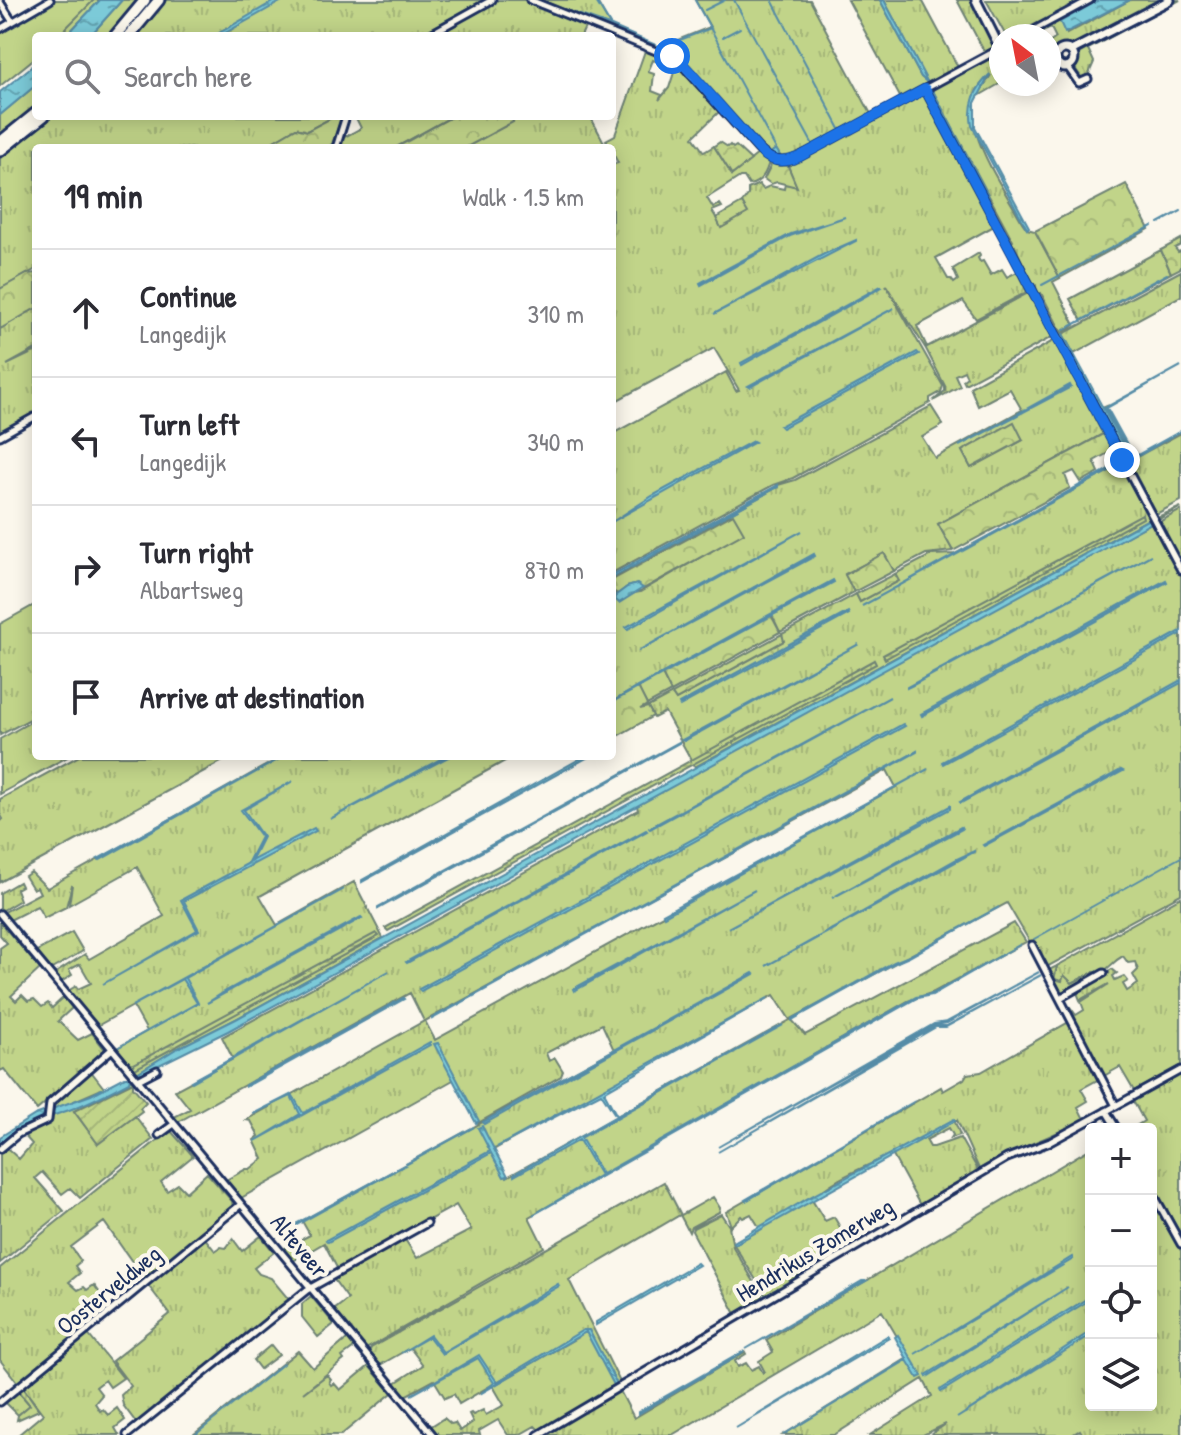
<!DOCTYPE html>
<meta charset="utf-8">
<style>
body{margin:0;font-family:"Patrick Hand",sans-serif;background:#f2f2f3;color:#2b2b33}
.controls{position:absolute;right:24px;bottom:24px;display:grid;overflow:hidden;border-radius:8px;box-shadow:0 4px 20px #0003}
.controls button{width:72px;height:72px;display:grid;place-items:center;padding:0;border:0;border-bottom:2px solid #e1e1e2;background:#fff;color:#2b2b33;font:40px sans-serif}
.compass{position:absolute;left:989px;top:24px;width:72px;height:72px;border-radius:50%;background:#fff;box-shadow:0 4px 20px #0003;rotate:328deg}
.stop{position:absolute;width:24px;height:24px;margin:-18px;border:6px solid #1a73e8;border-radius:50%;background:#fff}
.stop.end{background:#1a73e8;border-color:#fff;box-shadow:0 2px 8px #0008}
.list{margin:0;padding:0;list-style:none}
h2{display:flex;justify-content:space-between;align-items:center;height:104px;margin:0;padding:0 32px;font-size:34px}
h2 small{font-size:26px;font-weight:400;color:#7c7c81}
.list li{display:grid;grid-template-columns:52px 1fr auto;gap:24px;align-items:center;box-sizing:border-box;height:128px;padding:0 32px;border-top:2px solid #e1e1e2}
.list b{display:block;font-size:30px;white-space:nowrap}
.list p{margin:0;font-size:26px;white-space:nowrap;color:#7c7c81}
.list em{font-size:26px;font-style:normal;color:#7c7c81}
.icon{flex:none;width:44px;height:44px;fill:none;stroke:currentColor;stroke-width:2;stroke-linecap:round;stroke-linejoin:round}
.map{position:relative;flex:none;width:1181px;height:1435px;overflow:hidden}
.search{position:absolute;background:#fff;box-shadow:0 4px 20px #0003;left:32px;top:32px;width:584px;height:88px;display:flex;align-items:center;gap:20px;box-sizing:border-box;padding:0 28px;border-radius:8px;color:#7c7c81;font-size:30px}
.panel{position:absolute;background:#fff;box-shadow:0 4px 20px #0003;left:32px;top:144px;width:584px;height:616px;border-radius:8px}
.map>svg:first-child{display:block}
.grass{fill:url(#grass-tufts);stroke:#6e8274;stroke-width:2;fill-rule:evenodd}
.forest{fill:url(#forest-crowns);stroke:#6e8274;stroke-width:2}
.wetland{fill:url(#wetland-marsh);stroke:#6e8274;stroke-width:2}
.park{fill:#c1d489;stroke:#6e8274;stroke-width:2}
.garden{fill:url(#garden-furrows);stroke:#6e8274;stroke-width:2}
.water{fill:url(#water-ripples);stroke:#558ca7;stroke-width:2}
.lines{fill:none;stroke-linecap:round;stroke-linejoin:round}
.stream{stroke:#558ca7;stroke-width:2}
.minor-casing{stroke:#1b2f5e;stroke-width:11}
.major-casing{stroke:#1b2f5e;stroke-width:13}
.highway-casing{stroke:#1b2f5e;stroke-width:15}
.minor{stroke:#fbf7ec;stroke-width:5}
.major{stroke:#fbf7ec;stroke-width:7}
.highway{stroke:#fbf7ec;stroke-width:9}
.route{stroke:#1a73e8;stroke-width:10}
.labels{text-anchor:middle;stroke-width:8;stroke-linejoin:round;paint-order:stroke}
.street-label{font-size:24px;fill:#1b2f5e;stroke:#fbf7ec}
</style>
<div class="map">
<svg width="1181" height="1435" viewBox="0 0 1181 1435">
<defs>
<pattern id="grass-tufts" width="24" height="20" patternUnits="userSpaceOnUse" patternTransform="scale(2)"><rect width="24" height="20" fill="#c1d489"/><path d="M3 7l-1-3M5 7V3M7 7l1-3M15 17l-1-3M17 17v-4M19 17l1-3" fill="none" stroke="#a5b679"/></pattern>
<pattern id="forest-crowns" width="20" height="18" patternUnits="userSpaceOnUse" patternTransform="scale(2)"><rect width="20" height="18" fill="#c1d489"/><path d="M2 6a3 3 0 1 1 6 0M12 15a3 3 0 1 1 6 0" fill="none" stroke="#a5b679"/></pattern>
<pattern id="wetland-marsh" width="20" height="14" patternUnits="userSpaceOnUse" patternTransform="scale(2)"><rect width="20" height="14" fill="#c1d489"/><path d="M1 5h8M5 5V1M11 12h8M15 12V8" fill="none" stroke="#a5b679"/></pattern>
<pattern id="garden-furrows" width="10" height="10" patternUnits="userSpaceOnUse" patternTransform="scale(2)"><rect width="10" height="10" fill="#c1d489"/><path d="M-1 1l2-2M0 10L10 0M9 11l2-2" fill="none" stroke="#a5b679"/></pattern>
<pattern id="water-ripples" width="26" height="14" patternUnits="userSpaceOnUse" patternTransform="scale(2)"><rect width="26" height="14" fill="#7bcad8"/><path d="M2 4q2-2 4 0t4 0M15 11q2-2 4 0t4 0" fill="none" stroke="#64a4b2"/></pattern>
</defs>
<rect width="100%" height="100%" fill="#fbf7ec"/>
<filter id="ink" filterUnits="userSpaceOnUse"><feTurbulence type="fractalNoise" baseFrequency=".0125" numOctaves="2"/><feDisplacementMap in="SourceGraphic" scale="16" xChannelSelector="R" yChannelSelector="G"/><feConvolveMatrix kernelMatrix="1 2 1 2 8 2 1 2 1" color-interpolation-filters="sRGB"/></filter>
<g filter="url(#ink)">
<path class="grass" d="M92,0H100L66,36H56Z
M122,0H139L109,36H90Z
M164,0H483L418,36H134Z
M498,0H526L586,25L581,36L436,35Z
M540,0H596L610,25L607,26Z
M695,0H810L871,114L814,145L785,158L782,159L776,149L769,154L688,63L675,53L670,43L710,27Z
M848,0H880L921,77L927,82L884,0H922L958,67L900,97Z
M957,0H974L998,47L985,53Z
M986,0H1083L1016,36H1006Z
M1092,0H1099L1066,18L1067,34L1130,0H1166L1072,49L1060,48L1049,62V43L1056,38L1051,28L1034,36H1025Z
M1173,0H1180L1088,49L1094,62L1088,76L1082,78L1074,67L1077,55Z
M646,48L662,54L659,62L653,60L648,72L654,74L652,91L662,95L659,100L669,88L677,63L720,111L693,137L704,152L714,146L732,175L759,153L769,161C767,172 761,183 749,185L744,177H740L707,198L713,208L720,204L722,207L712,211L722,227L747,213L742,203L748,195V189L759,184L763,189L770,186L784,189L785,184L796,186L788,166L925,92L994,226L936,258L948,279H951L954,283L958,280L953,269L979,253L980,256L978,258L980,262L983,261L991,275L1002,269L1007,277L1017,272L1027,292L976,319L963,301L917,326L927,347L1028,293L1033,302L1036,300L1049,324L1047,328L1052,337L965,384L963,380L967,377L964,371L955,375L960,386L933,401L945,391V386L926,349L886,285L943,386L941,392L930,398V403L793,478L773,485L612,573V434L726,372L736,391L739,390L714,348L612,403V158L615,164L618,163L606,140L615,135Z
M998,50L1001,52V83L977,97L991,75C943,107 1002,184 1022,222L1027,229L1035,231L1060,278L1053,282L1075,325L1062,333L1041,293L1037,294L1036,286L1034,288L1015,246L1012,248L1010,243L1013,241L932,89L995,55Z
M36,85V108L0,137V115Z
M50,116H335L307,131L296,128L262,148H36V269L0,289V156Z
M355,116H453L395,148H339L343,138L361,128Z
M510,116H590L607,148H465L513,121Z
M1161,250L1171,273L1082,321L1070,299Z
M1181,271V296L1074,354L1063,334Z
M36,308V349L7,365L36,351V412L0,432V329Z
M1055,340L1073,377L1076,375L1080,382L1077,385L1091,411L1095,410L1097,415L1094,417L1103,434L938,524L953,551L926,554L894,571L884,554L845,574L854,592L780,632L772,615L662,674L671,692L647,705L638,688L612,702V591L616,595L614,597L640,592L743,533L732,514L612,580V578L778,487V485L795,480L931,406L943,425L922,437L935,458L1022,410L1010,389L978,406L970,387ZM1013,423L1023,440L971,468L962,451Z
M1107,406L1106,408L1133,459L1181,433V501L1156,514L1155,518L1181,507L1161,518H1155L1127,466L1130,460L1102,408Z
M1120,465L1149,519L695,767L665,712L654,718L648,707L672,694L676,700L783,641L782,634L856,594L860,602L898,581L895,574L931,555L955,554Z
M1181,510V564L1159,522Z
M1151,523L1175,568H1178L1181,573V894L1045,968L1007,903L791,1019L805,1035L1014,923L1026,942L934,992L908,1001L529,1217L544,1247L366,1349L334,1310L348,1299L332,1277L404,1238L417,1258L471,1230L456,1205L338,1270L324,1243L293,1261L283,1249L310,1235L302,1221L614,1050L602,1024L546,1053L549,1061L555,1058L563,1071L561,1076L478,1123L455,1079L241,1198L226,1180L246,1169H250L263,1159L254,1140L259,1136L251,1121L246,1120L424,1021L410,993L178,1122L174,1117L190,1109L175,1090L233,1059L222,1037L638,810L637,806L693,774ZM887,770L896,787L435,1040L425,1021ZM774,995L790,1020L507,1177L493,1150Z
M36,604V716L0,735V624Z
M36,719V756H69L0,794V739Z
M79,756H232L0,882V822L3,819L0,814V799Z
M283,756H514L260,896L277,925L354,882L383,938L236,1019L176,1049L137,1073L117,1048L147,1031L133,1006L97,1026L68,991L76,986L78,989L91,983L80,964L69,970L72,975L61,982L54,974L85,954L89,959L164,916L137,867L69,905L72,885L66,907L44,918L37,906L10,920L4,912L40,893L37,887L33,889L25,876L31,872L47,888Z
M19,882L21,886L16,889L20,900L3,910L0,908V893Z
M1181,897V1065L1134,1091L1120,1067L1102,1077L1067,1011L1070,1007L1076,1015L1084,1010L1081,1002L1109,984L1080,1000L1076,990L1112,969L1117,973L1113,976L1115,980L1124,976L1128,981L1123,984L1127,991L1138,984L1133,975L1138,970L1135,962L1128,963L1123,956C1112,962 1110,968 1101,973L1094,972L1072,983L1064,976L1063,982L1054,979L1057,966Z
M0,922L40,969L11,996L16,1001L22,995L28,1001L34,999L42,1007L48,1003L52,1008L64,997L72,1008L58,1021L78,1040L92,1033L106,1051L37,1110L4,1069L0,1071V948L7,943L0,935Z
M72,932L83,951L50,970L35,952Z
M1069,1022L1099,1079L1081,1089L1088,1101L1078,1107L1084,1119C1050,1138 1013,1149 979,1169L957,1120L955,1122L960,1135L951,1138L953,1135L949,1128L926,1140L930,1147H934L960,1138L978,1170L920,1205L892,1154C866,1167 832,1178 812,1200L825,1221L834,1217L847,1239L843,1242L839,1237L829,1243L836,1255L766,1296L733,1243L759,1227L751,1214L743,1218L741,1216L731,1226L726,1212L941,1087L943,1091L964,1079L967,1074L981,1072Z
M90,1070L104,1088L49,1112V1106Z
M1181,1074V1235L1151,1182V1129H1131L1144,1121L1133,1101Z
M130,1078L133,1082L74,1111L98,1143L135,1116L153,1139L80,1198L70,1188L62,1194L42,1172L35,1178L64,1211L0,1263V1154L7,1148L19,1159L32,1144L23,1134L41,1125L50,1115L98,1098L129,1082Z
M170,1130L193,1156L161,1182L167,1191L178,1184L186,1192L207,1173L232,1201L233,1209L145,1280L104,1222L71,1247L81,1261L75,1266L80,1273L69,1282L78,1290L84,1287L87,1290L94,1285L111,1308L18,1383L0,1360V1268Z
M1091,1148V1405H1151V1197L1181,1251V1435H1083L1080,1430L1072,1435H930L946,1424L923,1435H870L932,1396L923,1379L834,1435H783L909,1357L882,1311L672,1435H543L619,1389L634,1418L745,1352L746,1354L735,1361L738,1367L746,1363L751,1370L759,1366L763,1373L765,1372L759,1361L773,1352L766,1340Z
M664,1182L681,1215L713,1197L720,1208L719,1212L691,1227L689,1232L680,1215L569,1280L620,1382L539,1430L535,1426L519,1435H508L498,1420L479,1431L480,1435H438L430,1427L444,1418L451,1424L455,1423L460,1431L473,1422L469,1414L471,1413L473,1415L483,1410L486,1415L504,1405L493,1386L578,1337L575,1336L459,1404L454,1394L445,1398L434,1380L405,1396L395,1383L423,1365L410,1348L380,1365L369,1352L371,1348Z
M721,1214L729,1226L733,1247L764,1298L736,1314L692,1231L693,1228Z
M261,1236L274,1252L254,1268L259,1274L271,1278L291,1302L138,1425L123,1405L121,1395L131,1386L112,1361L170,1314L147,1284L204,1237L215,1251L221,1247L226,1248L233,1239L242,1251Z
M311,1296L334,1324L318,1337L302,1317V1304Z
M87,1333L123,1378L110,1387L105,1380L96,1387L102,1395L95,1403L100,1411L103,1409L108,1415L117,1408L125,1420L115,1428L119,1435H18L43,1414L22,1386Z
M347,1339L354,1348L342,1357L344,1360L303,1393L327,1375L331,1380L329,1382L331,1385L334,1383L340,1390L369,1366L392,1393L341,1435H193L298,1351L313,1368Z
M17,1390L30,1405L18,1415L4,1401Z"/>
<path class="forest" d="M335,116H342L332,144L326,148H262L296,128L307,131Z
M453,116H510L513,122L465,148H395Z
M720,142L728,147L730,145L733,148L736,146L751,160L732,175L714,146Z
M772,163L788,166L797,187L777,182L771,184L764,179Z
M1126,184L1149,229L1060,278L1035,231Z
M1181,239V245L1175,248L1178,252L1181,251V268L1171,273L1161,250Z
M36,273V308L0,329V289L27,274Z
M1097,415L1120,458L1118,461L1112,451L1094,461L1099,472L1081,482L1074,471L1065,475L1070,488L953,551L938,524L1103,434L1094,417Z
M1014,422L1023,440L971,468L962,451Z
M733,514L744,533L643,589L637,584L627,587L618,594L612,591V580Z
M884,553L894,571L854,592L845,575Z
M895,574L899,581L860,602L856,594Z
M771,615L780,632L671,692L662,674Z
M782,634L784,641L676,700L672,694Z
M638,687L647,705L640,709L648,707L653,716L612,739V702Z
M1057,966L1054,979L1062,981L1064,975L1072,983L1094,972L1099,974L1060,996L1047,971Z
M22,1386L39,1410L17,1420L18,1415L30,1405L17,1390Z"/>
<path class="wetland" d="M1142,514L1143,518L885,659L883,655Z
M874,660L876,664L388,931L385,928Z
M376,933L379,936L135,1069L132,1065Z"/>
<path class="park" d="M55,0H94L58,36H36V57L0,86V33Z
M742,203L748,213L721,228L716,218Z
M271,1345L279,1355L260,1369L253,1360Z"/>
<path class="garden" d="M133,1082V1087L146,1102L140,1108L142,1111L98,1144L74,1111Z"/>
<path class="water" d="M100,0H122L90,36H66Z
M276,0L282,1L220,36H214Z
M537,0L609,25L665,49L671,43L678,55Z
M880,0H884L928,83L921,77Z
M1099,0H1130L1065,33L1060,22Z
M681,58L761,146L769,154L776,149L782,159L768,155L760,148Z
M36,63V85L0,115V92Z
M990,74L975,103V127L1029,227L1027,229L972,126C968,104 975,89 990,74Z
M932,89L989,197L987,199L930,92Z
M845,217L790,236L701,285L700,283L791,234Z
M856,240V241L714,314L824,254Z
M881,286L882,287L742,365L741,363Z
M894,308L750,387L748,386Z
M1063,334L1131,460L1127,463L1060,336Z
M917,352L919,354L782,428L780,426Z
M1181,366L1107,408L1134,457L1181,431L1133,459L1105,408Z
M1070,385L1071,387L959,446Z
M753,441L755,442L612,522L652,496Z
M1118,464L1120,465L862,606Z
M778,485V487L612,578V575Z
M1149,519L1151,523L1110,546L228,1031L143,1073H137L176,1049L236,1019Z
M802,531L628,629L626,627Z
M814,554L815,556L638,651Z
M1151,555L915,684L907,688V687Z
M833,580L834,582L612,702L637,687Z
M1166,580L1167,582L922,716L921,714Z
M637,584L643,588L619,603L616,600V595L627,587Z
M848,612L849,614L680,706L679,704Z
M1181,631V634L943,764L942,762Z
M859,644L684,741L682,740Z
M1181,680V683L961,803L960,802Z
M890,697L650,829L649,828Z
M903,724L905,726L421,991L419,989Z
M679,742V743L378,909V907Z
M917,751V752L432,1019V1018Z
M446,756H450L330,819Z
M585,756H590L362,882V880Z
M283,757L100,860L98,859Z
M928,769L664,916L663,914Z
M1121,770L1123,771L984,846L983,845Z
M293,781L244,810L263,837L251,861L314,828L316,831L184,901L199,930L103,984L197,930L181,900L247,864L261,837L241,810Z
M950,806V809L728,928Z
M961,827L962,829L832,898Z
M646,830L647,831L407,963L406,962Z
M974,851V852L766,966L957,859Z
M344,889L185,978L198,1003L117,1048L197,1003L182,979L132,1006Z
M755,890L574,991L573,989Z
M999,907L909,957L895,963L792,1020V1019L894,962L909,956Z
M361,917L362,918L207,1003L224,992Z
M1021,944L932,995L917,998L533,1215L600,1175L579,1140L514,1176V1174L616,1116L601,1093L497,1147L768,998L604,1092L617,1116L783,1025L581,1138L602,1174L916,997L932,994Z
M389,971L192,1082L191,1081Z
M1039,972L947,1023L935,1025L718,1147L934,1024L947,1022Z
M753,973L754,974L484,1124L483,1122Z
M1041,975L946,1027H936L718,1152L935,1026H947Z
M403,998L404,999L245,1087V1085Z
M430,1042V1045L255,1141L300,1114L291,1096L253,1114L292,1094L303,1113Z
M438,1043L479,1121L476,1123L434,1044Z
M125,1077H130L129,1082C112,1091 95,1100 77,1107C46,1119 28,1121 0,1145V1137L35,1115L91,1095Z
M915,1101L746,1201L745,1200Z
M954,1119L955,1121L735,1244L734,1242L808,1198Z
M482,1126L508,1176L504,1177L491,1153L328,1242L326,1240L490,1151L478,1128Z
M474,1127L282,1233L281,1232Z
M1072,1257L1073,1259L915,1354Z
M697,1263L699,1265L596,1325V1322Z
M862,1281H866L746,1349Z
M558,1284L559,1286L442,1354L429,1337L401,1353L430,1335L443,1352Z
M1068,1287L927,1377L926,1375Z
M1091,1296V1299L941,1392L940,1390Z
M583,1330H589L617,1384L614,1385L586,1332L480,1394L494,1383L478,1358L411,1395L479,1355L497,1382Z
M1091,1331V1335L957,1418Z
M898,1335L922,1376L918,1378L907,1360L783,1435L907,1359L895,1337Z
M887,1336L889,1338L736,1428Z
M744,1351L733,1359L638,1414V1412Z"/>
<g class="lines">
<path class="stream" d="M595,0L610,24
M695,0L776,149
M734,0L812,143
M772,0L840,129
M705,10L725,0
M723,37L740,28
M672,43L711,28
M1159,223L1181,211
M1042,285L1152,226
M1064,330L1167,274
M1034,939L1181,857
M195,1435L283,1364"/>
<g class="minor-casing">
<path id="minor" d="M530,0L678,60L758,149C771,162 782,164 799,157L1001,48
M0,2L12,21
M0,29L50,0
M427,36L492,0
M1023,36L1090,0
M1067,66L1079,83L1088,79
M925,89L1181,570
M336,148L346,116
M0,436L36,416
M0,914L433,1435
M1032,945L1116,1106
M1060,998L1104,973
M138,1080L157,1070
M1106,1111L1117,1129
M159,1135L174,1124
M0,1149L18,1134L48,1120L50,1103L112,1049
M1151,1190L1181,1244
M0,1402L240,1205
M127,1435L307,1290L427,1223
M538,1435L1007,1158L1050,1142L1181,1070"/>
</g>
<g class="major-casing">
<path id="major" d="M976,0L1001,50
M1056 58a9 9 0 1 1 18 0a9 9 0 1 1-18 0Z
M1071,51L1170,0"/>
</g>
<g class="highway-casing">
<path id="highway" d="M115,36L145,0
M129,36L159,0
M0,142L36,113
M0,151L44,116"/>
</g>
<use href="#minor" class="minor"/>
<use href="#major" class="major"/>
<use href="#highway" class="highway"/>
</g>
</g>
<g class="lines" filter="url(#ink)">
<path class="route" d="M672,56L685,66L761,152C773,163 784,163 799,157L925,89L1122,460"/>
</g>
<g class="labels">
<g class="street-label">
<text transform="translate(299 1246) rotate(50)" y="8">Alteveer</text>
<text transform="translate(815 1250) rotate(-31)" y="8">Hendrikus Zomerweg</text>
<text transform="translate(109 1290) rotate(-39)" y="8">Oosterveldweg</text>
</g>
</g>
</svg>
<div class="controls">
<button>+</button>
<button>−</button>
<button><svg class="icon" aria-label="locate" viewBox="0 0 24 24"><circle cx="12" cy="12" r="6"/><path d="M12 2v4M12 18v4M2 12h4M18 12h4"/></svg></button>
<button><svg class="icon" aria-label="layers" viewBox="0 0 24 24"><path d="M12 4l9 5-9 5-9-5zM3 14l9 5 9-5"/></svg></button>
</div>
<svg class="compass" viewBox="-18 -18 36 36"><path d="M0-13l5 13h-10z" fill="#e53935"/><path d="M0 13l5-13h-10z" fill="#7c7c81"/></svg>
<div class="stop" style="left:672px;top:56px"></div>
<div class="stop end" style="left:1122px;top:460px"></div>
<div class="search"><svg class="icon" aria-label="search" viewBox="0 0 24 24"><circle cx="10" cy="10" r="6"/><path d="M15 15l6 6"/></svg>Search here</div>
<section class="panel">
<h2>19 min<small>Walk · 1.5 km</small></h2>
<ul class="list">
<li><svg class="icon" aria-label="ahead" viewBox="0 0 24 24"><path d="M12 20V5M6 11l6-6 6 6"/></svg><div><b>Continue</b><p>Langedijk</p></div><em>310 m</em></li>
<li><svg class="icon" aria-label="left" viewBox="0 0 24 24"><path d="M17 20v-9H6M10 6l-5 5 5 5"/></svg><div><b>Turn left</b><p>Langedijk</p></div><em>340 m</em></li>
<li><svg class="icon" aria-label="right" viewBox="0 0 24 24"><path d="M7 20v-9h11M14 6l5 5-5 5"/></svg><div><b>Turn right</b><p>Albartsweg</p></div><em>870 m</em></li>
<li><svg class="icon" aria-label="arrive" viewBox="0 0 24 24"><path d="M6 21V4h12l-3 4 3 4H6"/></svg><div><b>Arrive at destination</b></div></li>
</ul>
</section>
</div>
